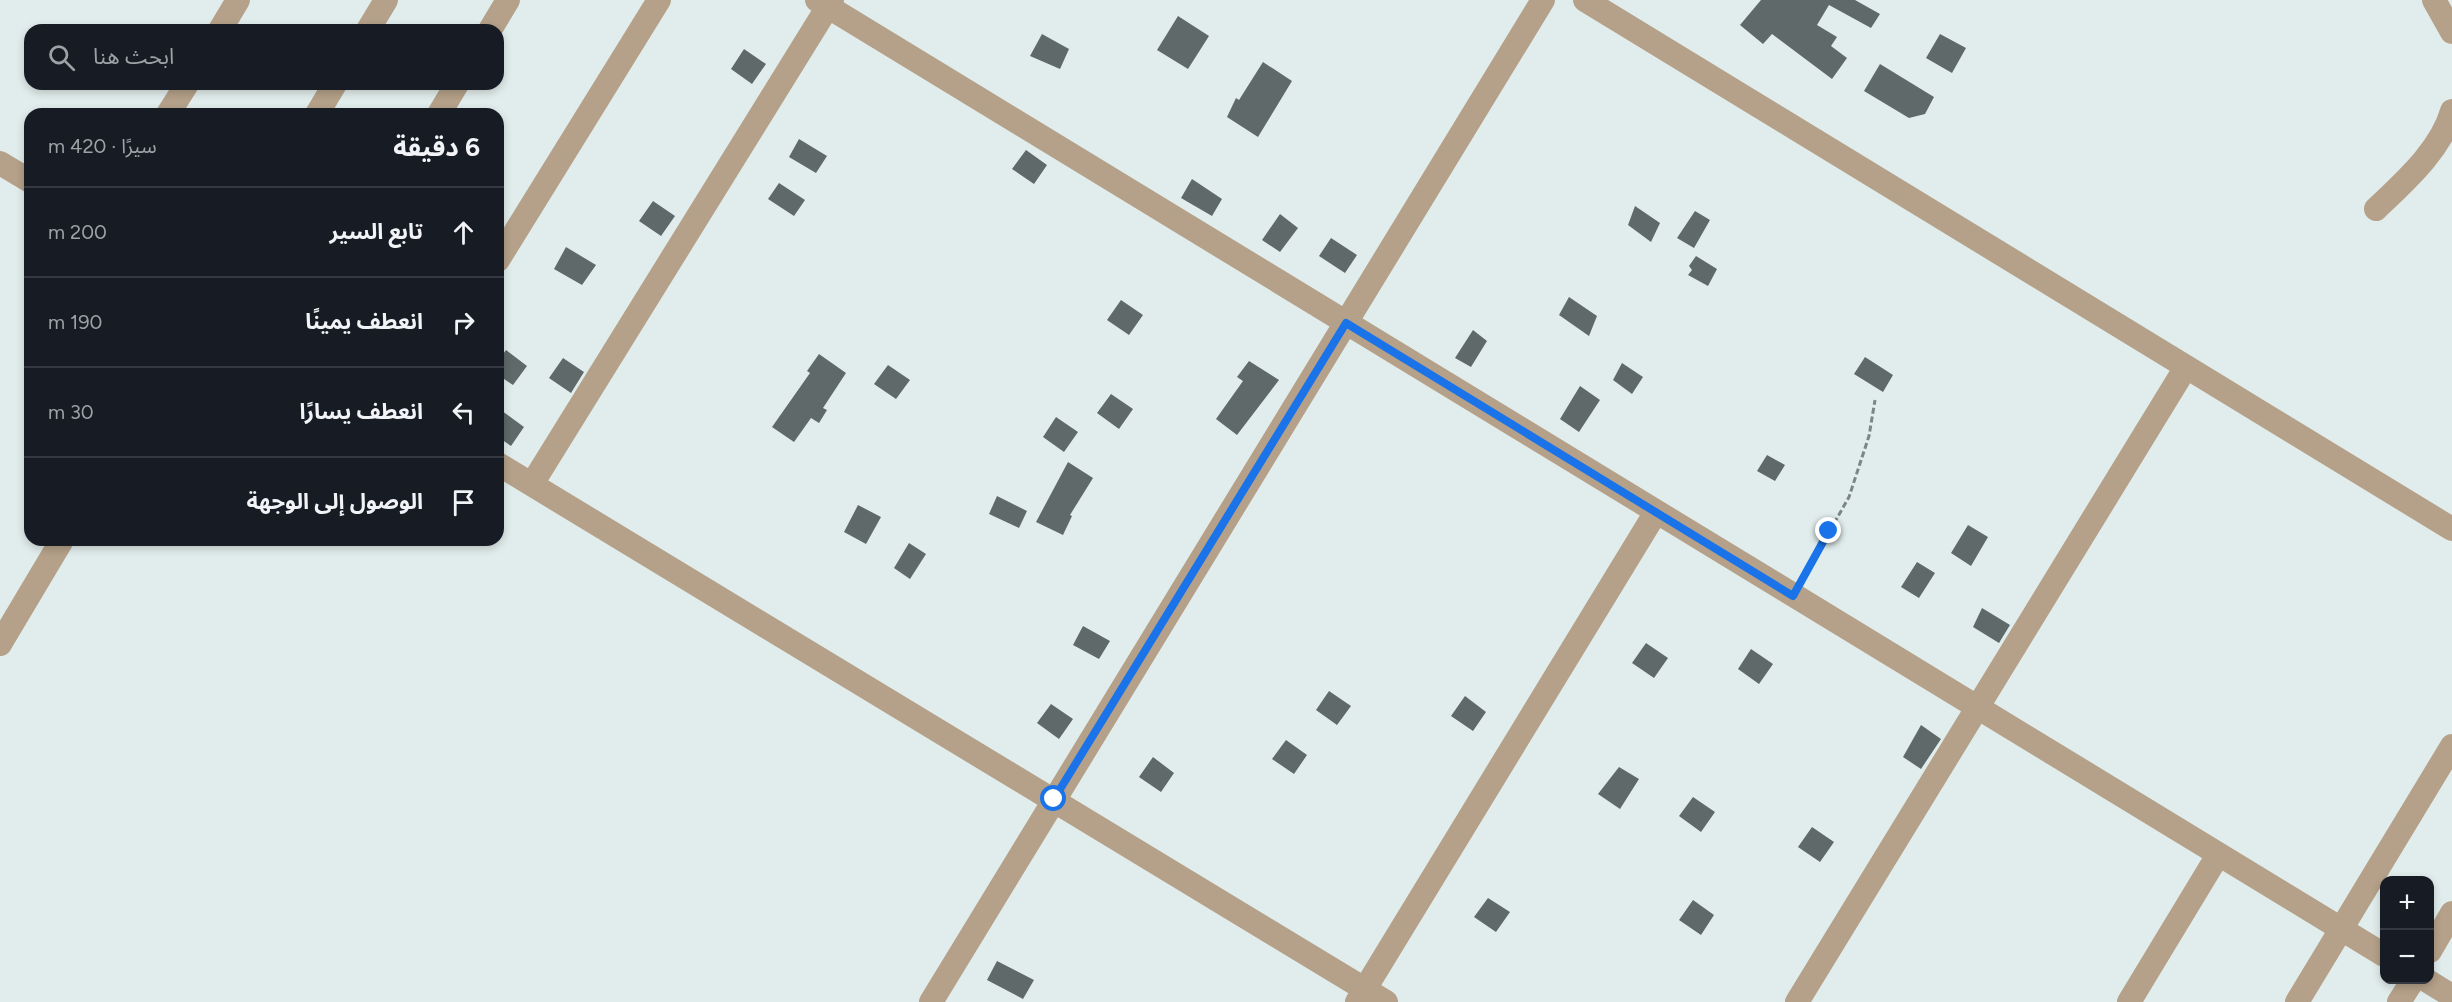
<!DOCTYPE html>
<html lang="ar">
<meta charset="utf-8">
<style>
body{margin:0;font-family:Figtree,"Noto Sans Arabic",sans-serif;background:#242831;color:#f1f3f6;direction:rtl}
.controls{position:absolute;right:18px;bottom:18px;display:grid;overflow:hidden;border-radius:12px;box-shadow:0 3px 9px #0003}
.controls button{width:54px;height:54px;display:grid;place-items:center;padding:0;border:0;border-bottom:2px solid #363941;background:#171b24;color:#f1f3f6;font:30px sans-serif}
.stop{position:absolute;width:18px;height:18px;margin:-14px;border:4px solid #1a73e8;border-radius:50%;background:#fff}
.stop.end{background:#1a73e8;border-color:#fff;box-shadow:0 2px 6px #0008}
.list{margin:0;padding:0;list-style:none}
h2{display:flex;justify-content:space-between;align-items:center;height:78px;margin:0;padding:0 24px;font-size:26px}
h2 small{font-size:20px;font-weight:400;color:#9ea1a6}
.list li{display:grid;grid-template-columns:39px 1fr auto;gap:18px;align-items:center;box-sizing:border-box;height:90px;padding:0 24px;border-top:2px solid #363941}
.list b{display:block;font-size:22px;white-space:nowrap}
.list em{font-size:20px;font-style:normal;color:#9ea1a6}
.icon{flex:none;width:33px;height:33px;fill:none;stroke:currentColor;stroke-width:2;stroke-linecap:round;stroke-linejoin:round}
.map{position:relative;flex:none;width:2452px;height:1002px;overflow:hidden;direction:ltr}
.search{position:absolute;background:#171b24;box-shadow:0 3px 9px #0003;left:24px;top:24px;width:480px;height:66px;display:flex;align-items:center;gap:15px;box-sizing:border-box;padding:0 21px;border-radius:18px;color:#9ea1a6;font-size:22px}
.panel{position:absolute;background:#171b24;box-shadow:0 3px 9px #0003;left:24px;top:108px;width:480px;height:438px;border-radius:18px;direction:rtl}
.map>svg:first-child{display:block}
.building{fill:#5f6969}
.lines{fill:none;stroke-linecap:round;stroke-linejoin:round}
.path{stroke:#7d8585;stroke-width:3;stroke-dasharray:6 3;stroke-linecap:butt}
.minor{stroke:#b5a189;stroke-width:24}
.route{stroke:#1a73e8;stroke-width:8}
</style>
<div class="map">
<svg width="2452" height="1002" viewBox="0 0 2452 1002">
<rect width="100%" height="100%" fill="#e1edec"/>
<path class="building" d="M1761,0H1855L1880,14L1871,28L1829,5L1817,25L1837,37L1831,46L1847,58L1832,79L1772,34L1763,44L1740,25Z
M1178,16L1209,36L1188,69L1157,50Z
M1042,34L1069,49L1060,69L1030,56Z
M1940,34L1966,48L1952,73L1926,58Z
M744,49L766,64L752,84L731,69Z
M1263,62L1292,81L1258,137L1227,117L1236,98L1239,100Z
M1880,64L1934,97L1925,114L1909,118L1864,91Z
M799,139L827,156L816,173L789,157Z
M1026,150L1047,165L1034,184L1012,169Z
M1192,179L1222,199L1212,216L1181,198Z
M779,183L805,200L794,216L768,199Z
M653,201L675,216L661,236L639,221Z
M1635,206L1660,223L1651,242L1628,225Z
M1695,211L1710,220L1694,248L1677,238Z
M1280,214L1298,228L1280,252L1262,240Z
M1331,238L1357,255L1345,273L1319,256Z
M566,247L596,265L582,285L554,269Z
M1696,256L1717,269L1708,286L1688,275L1692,270L1689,266Z
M1569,297L1597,316L1589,336L1559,315Z
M1121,300L1143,315L1129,335L1107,320Z
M1473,330L1487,341L1471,367L1455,358Z
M506,350L527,366L513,385L498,375V361Z
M819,354L846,373L823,408L827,410L819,423L811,418L794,442L772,427L810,373L807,371Z
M1865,357L1893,375L1883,392L1854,374Z
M563,358L584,372L571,393L549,378Z
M1249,361L1279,380L1237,435L1216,419L1243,381L1237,377Z
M1622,363L1643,377L1632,394L1613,380Z
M888,365L910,380L896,399L874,384Z
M1580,386L1600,400L1579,432L1560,419Z
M1111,394L1133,409L1119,429L1097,413Z
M498,408L524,427L511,446L498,437Z
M1056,417L1078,432L1064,452L1043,437Z
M1767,455L1785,465L1775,481L1757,471Z
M1068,462L1093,478L1070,515L1072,516L1063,535L1036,522Z
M997,496L1027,511L1019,528L989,514Z
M858,505L881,517L866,544L844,532Z
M1968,525L1988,537L1971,566L1951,553Z
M909,543L926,554L910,579L894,568Z
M1917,562L1935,573L1919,598L1901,587Z
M1982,608L2010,625L1999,643L1973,627Z
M1083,626L1110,641L1099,659L1073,645Z
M1646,643L1668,658L1654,678L1632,663Z
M1751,649L1773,664L1759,684L1738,669Z
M1329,691L1351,706L1337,725L1316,710Z
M1465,696L1486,712L1473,731L1451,716Z
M1051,704L1073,719L1059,739L1037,723Z
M1921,725L1941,739L1921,769L1903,757Z
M1286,740L1307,755L1294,774L1272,759Z
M1153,757L1174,773L1161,792L1139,777Z
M1619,767L1639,779L1620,809L1598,794Z
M1693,797L1715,812L1701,832L1679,816Z
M1812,827L1834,842L1820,862L1798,847Z
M1488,898L1510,912L1496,932L1474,917Z
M1693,900L1714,915L1701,935L1679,920Z
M997,961L1034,980L1023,999L987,980Z"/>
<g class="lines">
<path class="path" d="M1803,578L1849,497L1869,436L1875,400"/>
<path class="minor" d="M817,0L2384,955
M1585,0L2452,529
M2434,0L2452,32
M220,30L238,0
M368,30L386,0
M490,30L508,0
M168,114L187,84
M317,114L335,84
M439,114L457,84
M0,163L30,181
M2376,209C2404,182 2441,150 2452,111
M498,260L659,0
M498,464L1386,1002
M532,484L832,0
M0,644L62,540
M2430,951L2452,913
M2426,980L2452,996
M931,1002L1543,0
M1357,1002L1656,512
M1797,1002L2186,367
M2129,1002L2218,855
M2297,1002L2452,746
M2399,1002L2413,980"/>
</g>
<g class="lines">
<path class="route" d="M1054,799L1346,323L1793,596L1829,531"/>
</g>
</svg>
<div class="controls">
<button>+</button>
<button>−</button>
</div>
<div class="stop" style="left:1054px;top:799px"></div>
<div class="stop end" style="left:1829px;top:531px"></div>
<div class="search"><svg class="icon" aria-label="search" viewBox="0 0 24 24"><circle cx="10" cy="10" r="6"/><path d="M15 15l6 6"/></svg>ابحث هنا</div>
<section class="panel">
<h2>6 دقيقة<small>سيرًا · 420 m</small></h2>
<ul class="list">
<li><svg class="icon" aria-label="ahead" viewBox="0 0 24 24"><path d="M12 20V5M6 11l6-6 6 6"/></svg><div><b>تابع السير</b></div><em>200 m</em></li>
<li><svg class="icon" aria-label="right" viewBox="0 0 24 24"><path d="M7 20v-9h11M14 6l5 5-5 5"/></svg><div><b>انعطف يمينًا</b></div><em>190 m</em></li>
<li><svg class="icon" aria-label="left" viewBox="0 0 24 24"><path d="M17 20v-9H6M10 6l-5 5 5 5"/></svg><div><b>انعطف يسارًا</b></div><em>30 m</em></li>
<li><svg class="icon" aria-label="arrive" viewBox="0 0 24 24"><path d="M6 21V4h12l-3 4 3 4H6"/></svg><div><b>الوصول إلى الوجهة</b></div></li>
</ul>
</section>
</div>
